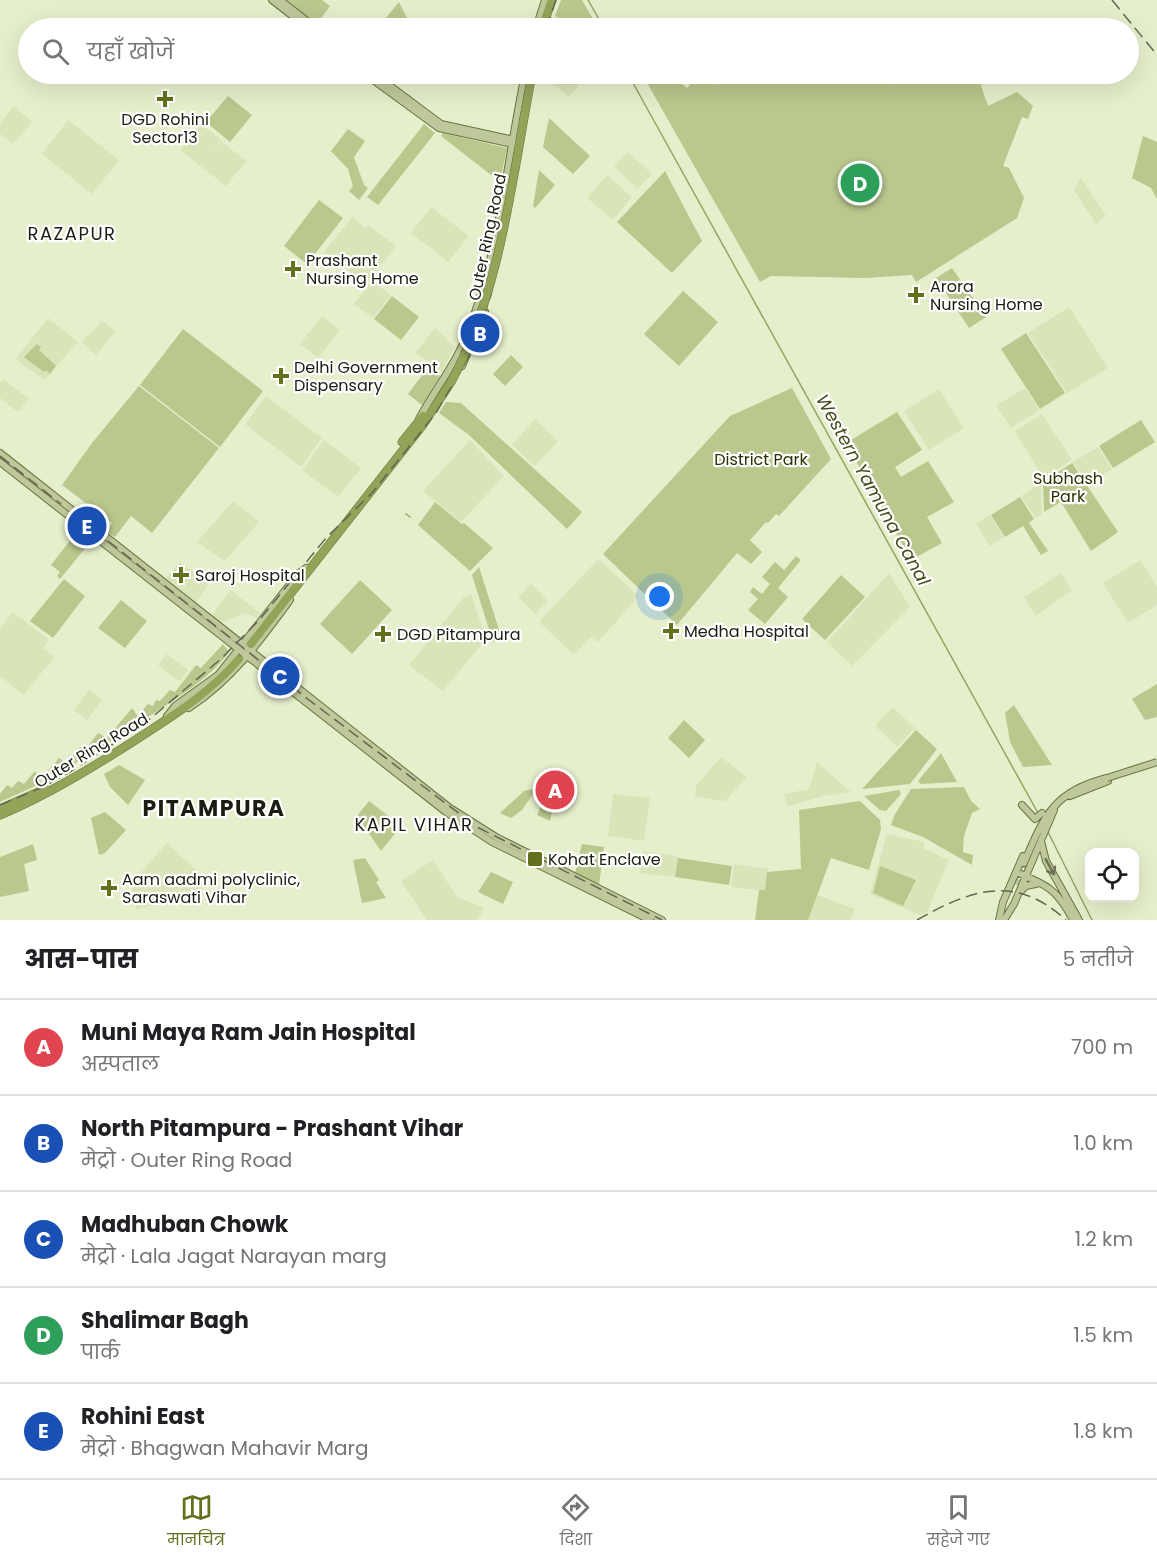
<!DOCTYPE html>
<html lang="hi">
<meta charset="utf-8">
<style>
body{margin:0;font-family:Poppins,"Noto Sans Devanagari",sans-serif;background:#f2f2f2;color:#202124}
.controls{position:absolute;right:18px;bottom:18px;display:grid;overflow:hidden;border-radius:12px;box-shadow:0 6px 24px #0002}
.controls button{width:54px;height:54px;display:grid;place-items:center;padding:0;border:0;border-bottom:2px solid #e0e0e0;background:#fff;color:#202124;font:30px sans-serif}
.you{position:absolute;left:660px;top:597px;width:21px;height:21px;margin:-15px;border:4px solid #fff;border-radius:50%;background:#1a73e8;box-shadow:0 0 0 9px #1a73e833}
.badge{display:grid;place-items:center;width:39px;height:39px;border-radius:50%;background:#63711c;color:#fff;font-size:20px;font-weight:700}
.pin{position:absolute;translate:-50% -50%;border:3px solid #fff;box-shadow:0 2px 6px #0006}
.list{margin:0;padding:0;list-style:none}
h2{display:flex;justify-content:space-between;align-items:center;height:78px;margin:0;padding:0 24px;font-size:26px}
h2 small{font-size:20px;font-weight:400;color:#757577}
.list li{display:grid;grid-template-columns:39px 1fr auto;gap:18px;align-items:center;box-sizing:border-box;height:96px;padding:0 24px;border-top:2px solid #e0e0e0}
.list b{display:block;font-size:22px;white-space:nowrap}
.list p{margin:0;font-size:20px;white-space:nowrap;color:#757577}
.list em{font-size:20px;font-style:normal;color:#757577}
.icon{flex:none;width:33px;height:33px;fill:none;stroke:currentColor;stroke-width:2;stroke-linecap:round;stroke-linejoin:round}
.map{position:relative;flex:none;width:1157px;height:920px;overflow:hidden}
.search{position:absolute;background:#fff;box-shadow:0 6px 24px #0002;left:18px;right:18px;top:18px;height:66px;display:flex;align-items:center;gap:15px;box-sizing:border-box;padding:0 21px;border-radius:33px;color:#757577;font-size:22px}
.sheet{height:558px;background:#fff}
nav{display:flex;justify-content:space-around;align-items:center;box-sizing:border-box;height:84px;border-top:2px solid #e0e0e0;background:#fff;font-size:16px;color:#757577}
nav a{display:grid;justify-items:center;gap:3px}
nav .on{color:#63711c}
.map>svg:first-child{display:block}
.built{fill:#d9e4b9}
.green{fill:#bac78d}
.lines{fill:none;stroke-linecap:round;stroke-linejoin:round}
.stream{stroke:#96a462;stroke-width:1.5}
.major-tunnel{stroke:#bdc5a7;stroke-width:6;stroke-dasharray:6 3;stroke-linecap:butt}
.major-casing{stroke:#69743f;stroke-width:8}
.highway-casing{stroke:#69743f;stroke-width:9}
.major{stroke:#bec89b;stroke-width:6}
.highway{stroke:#93a358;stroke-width:8}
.rail{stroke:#626652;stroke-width:1.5;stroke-dasharray:12 6;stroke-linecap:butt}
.major-bridge-casing{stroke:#69743f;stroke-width:8;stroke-linecap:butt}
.highway-bridge-casing{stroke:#69743f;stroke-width:9;stroke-linecap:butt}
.major-bridge{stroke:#bec89b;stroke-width:6}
.highway-bridge{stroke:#93a358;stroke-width:8}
.oneway{stroke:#6c7256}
.poi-dot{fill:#63711c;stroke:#fff;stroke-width:2}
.labels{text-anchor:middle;stroke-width:4.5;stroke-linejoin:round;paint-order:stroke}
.poi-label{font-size:16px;fill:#1b1d11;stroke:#fff;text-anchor:start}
.street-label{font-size:16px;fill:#1b1d11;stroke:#fff}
.park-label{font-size:16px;fill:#293100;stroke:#fff}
.neighbourhood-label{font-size:18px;letter-spacing:1.5px;fill:#1b1d11;stroke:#fff}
.water-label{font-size:18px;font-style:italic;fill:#434d1c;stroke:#fff}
.district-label{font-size:22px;font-weight:bold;letter-spacing:1.5px;fill:#1b1d11;stroke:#fff}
</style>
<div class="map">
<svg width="1157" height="920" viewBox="0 0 1157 920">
<rect width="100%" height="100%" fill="#e6efcc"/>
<path class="built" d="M541,74H589L569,97Z
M14,106L32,122L13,144L0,134V123Z
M68,120L119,160L92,194L42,154Z
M201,125L221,139L209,155L221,141L246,161L226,186L180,150Z
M628,152L652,174L638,189L614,167Z
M607,175L632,197L613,220L587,198Z
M1081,178L1106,216L1096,224L1074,190Z
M431,207L469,236L448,262L411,233Z
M352,217L365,228L368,225L396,246L366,284L324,252Z
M372,281L391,295L373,318L354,304Z
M1069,307L1108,368L1067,393L1028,333Z
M322,316L340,330L318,358L300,344Z
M48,318L78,342L44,380L16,359Z
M102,321L116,331L96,355L82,342Z
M435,328L455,347L442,372L415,353Z
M3,379L29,399L18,412L0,398V383Z
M1025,388L1039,410L1011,428L996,406Z
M939,389L964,428L929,450L904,411Z
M266,396L322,438L301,467L245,424Z
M1042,414L1072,460L1044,478L1014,431Z
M535,419L558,441L535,466L512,445Z
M324,440L361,468L338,497L302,470Z
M470,440L504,476L461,522L423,491Z
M1098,447L1112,469L1088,484L1073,462Z
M1041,483L1042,514L1035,518L1021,496Z
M233,501L259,522L225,561L197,542Z
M990,515L1004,537L990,546L976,524Z
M598,559L639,596L598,642L591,637L574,655L539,622Z
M1140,560L1157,587V605L1128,623L1103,583Z
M180,562L209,584L196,602L166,578Z
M889,573L910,607L852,666L827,642Z
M1061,573L1072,590L1036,616L1024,597Z
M531,584L548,601L535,614L518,597Z
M231,590L261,614L257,618L245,613L220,623L211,616Z
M471,594L486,639L443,691L409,665L464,597Z
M13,612L49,640L43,648L54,657L24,695L0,676V629Z
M167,654L188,670L179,681L158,665Z
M89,690L102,700L87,720L74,710Z
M893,707L915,728L897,747L875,726Z
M721,757L747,777L725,801L695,797L696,786Z
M817,762L851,792L823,796L788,806L784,794L809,789Z
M613,794L650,798L644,841L608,836Z
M887,834L924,842V849L949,860L927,912L920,915L870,894Z
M167,843L198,872L203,895L136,909L131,884Z
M643,851L678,856L675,877L640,873Z
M433,860L457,897L484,908L478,920H427L401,881Z
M734,864L768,869L765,891L731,887Z
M817,895L855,909L850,920H808Z"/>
<path class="green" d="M286,0H322L330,6L317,24Z
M561,0H582L598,28H573L555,16Z
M399,2L410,24L407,28H386L381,24Z
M642,74H649L664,84L671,75L687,88L694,80L688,74H701L714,85L723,75L721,74H880L889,77L893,85L899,74H981V86L988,106L1017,92L1033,106L1028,119L1022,117L1003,166L1009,168L1024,198L1017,218L916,282L912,275L865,278L771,276L760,282Z
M228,96L252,115L230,142L206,122Z
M549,118L590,156L573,174L543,147Z
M424,124L435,133L378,205L367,197Z
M348,129L365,141L354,157L364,185L368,188L359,200L349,191L353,186L348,169L331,151Z
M443,133L507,148L500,182L441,136Z
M1143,136L1157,142V199L1151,188L1132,178Z
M539,170L555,185L535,208L533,206Z
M665,171L702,241L672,273L617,222Z
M319,200L343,218L307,264L284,246Z
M952,268L986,317L969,328L936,278Z
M683,291L718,322L679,366L644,334Z
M392,296L419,317L401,340L374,319Z
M183,329L263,391L220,447L140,385Z
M1026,333L1065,393L1040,409L1001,349Z
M37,344L41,347L39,350L56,366L50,374L46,370L44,372L24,357Z
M511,355L523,367L505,386L493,374Z
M429,366L440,376L422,405L408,394Z
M139,386L219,448L152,533L131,516L115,537L106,531L112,523L62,485L92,443Z
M792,388L831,459L779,516L776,514L768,523L766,522L750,540L762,552L751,564L737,553L677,625L603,554L730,416Z
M446,402L461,403L582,512L567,529L469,435L439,413Z
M897,412L922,450L895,467L901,477L928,461L954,502L927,517L942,543L911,560L846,443Z
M1141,420L1155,442L1113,468L1099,446Z
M1072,463L1118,532L1091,551L1061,502L1044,512L1043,482Z
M1020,497L1034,519L1029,523L1048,551L1041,555L1023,526L1005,537L991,515Z
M435,502L462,524L464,523L493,548L470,571L418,525Z
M79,529L86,535L81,541L87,546L60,579L57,576L60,572L51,565Z
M796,556L801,560L778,588L788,597L765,624L748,610L758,599L750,592L753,587L762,594L770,584L762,577L775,562L784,570Z
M479,567L502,639L493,642L472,575Z
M841,575L865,597L825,640L802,619Z
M64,579L85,596L53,638L30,621Z
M360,580L392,610L352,654L320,624Z
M121,600L147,621L125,648L98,628Z
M223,644L229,652C208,681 173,700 144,720L140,713L148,704L153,706L156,700L160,701L170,690L175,692L196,665L201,668Z
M1157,684V717L1145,720L1132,699Z
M1014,705L1052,765L1023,767L1010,742L1005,713Z
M132,708L142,722L46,781L44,775L59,758L67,763L80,747L85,750L98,733L107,738Z
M684,720L705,740L689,758L668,738Z
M916,730L937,749L910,784L862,789Z
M941,753L957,782L921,784L918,781Z
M119,765L145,780L128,805L110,787L104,774Z
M35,771L42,783L0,802V794L7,785L12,788L18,781L24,784Z
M549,784V795L555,798L550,821L537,815L544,800L533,794L522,810L511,818L500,813L524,791Z
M964,787L971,801L980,809L972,813L964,836L963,852L973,855L972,865L923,837L891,825L895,814L911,789Z
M899,790L901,794L886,811L880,810L864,796Z
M369,801L401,826L381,851L357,816Z
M860,801L880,820L881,829L869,870L831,858L808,920H755L759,890H765L767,872L801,869L799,810Z
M105,812L126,830L105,853L99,855L91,818Z
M33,844L37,860L24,864L29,891L0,897V857Z
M582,844L604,847L599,885L575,873Z
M365,858L379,880L376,882L386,898L362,903L353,860Z
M678,858L732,866L729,885L675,877Z
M880,866L916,880L903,906L873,893Z
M491,872L513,882L503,904L478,892Z"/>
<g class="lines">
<path class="stream" d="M588,0L604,28
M628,74L1038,813
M406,514L410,517
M1047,830L1092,920"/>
<path class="major-tunnel" d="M1015,884L1024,863"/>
<g class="major-casing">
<path id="major" d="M272,0L308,28
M280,0L316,28
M536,28L545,0
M365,74L439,128L513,144
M374,74L441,124L514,140
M462,366L485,312
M419,419C435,389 456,364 468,332C500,249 507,159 525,74
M0,453L450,808L496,837L662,920
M0,462L446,812L492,842L650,920
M189,708C232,680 260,641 290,600
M167,716L175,706L218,675L299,573L306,568
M1070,796L1108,781
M1022,805L1035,819L1042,813
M1041,841L1046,861L1079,920
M1024,863C1044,816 1054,791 1107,778
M1016,872C1047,885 1057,889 1073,920
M1020,892L1026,886L1040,883
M999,920L1003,902L1023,856
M1004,920L1014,904L1054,810"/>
</g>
<g class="highway-casing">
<path id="highway" d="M542,28L552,0
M402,442L423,416
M251,644L422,426L451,382
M0,809L45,789
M0,815C47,795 90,769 134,741C172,716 209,694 239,659"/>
</g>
<use href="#major" class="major"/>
<use href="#highway" class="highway"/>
<path class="rail" d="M1112,0L1157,55
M546,28L556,0
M0,456L61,504
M108,541L309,700L477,827L662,920
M0,805L43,787L70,772L144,724L222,658L260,619L326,538L372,493L436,413L471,353L491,295L535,74
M917,920C970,890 1015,873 1066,920"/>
<g class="major-bridge-casing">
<path id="major-bridge" d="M1107,778L1157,762"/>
</g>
<g class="highway-bridge-casing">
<path id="highway-bridge" d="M451,382C502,288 512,177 532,74"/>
</g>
<use href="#major-bridge" class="major-bridge"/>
<use href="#highway-bridge" class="highway-bridge"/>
</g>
<defs><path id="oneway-shaft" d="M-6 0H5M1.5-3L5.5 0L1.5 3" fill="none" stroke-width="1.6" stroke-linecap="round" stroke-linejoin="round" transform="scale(1.5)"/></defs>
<use class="oneway" href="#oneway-shaft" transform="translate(1050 867) rotate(61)"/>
<g class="poi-dot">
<path d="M162 90h6v6h6v6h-6v6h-6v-6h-6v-6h6z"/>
<path d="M290 260h6v6h6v6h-6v6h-6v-6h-6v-6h6z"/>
<path d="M913 286h6v6h6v6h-6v6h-6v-6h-6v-6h6z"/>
<path d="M278 367h6v6h6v6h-6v6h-6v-6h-6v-6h6z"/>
<path d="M178 566h6v6h6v6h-6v6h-6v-6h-6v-6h6z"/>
<path d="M668 622h6v6h6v6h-6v6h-6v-6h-6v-6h6z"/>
<path d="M380 625h6v6h6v6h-6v6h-6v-6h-6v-6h6z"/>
<rect x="527" y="851" width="16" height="16" rx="3"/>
<path d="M106 879h6v6h6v6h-6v6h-6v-6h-6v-6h6z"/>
</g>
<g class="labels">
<g class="poi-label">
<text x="165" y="125" text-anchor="middle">DGD Rohini<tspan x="165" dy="18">Sector13</tspan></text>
<text x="306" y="266">Prashant<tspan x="306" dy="18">Nursing Home</tspan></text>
<text x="930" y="292">Arora<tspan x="930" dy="18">Nursing Home</tspan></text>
<text x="294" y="373">Delhi Government<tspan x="294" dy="18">Dispensary</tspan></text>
<text x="195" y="581">Saroj Hospital</text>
<text x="684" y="637">Medha Hospital</text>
<text x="397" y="640">DGD Pitampura</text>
<text x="548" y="865">Kohat Enclave</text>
<text x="122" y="885">Aam aadmi polyclinic,<tspan x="122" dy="18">Saraswati Vihar</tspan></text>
</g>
<g class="street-label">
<text transform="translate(487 237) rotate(-78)" y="6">Outer Ring Road</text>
<text transform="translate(91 750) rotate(-31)" y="6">Outer Ring Road</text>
</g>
<g class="park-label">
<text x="761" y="465">District Park</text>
<text x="1068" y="484">Subhash<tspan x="1068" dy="18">Park</tspan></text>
</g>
<g class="neighbourhood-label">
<text x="72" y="240">RAZAPUR</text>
<text x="414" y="831">KAPIL VIHAR</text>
</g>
<g class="water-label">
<text transform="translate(873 490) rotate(61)" y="6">Western Yamuna Canal</text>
</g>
<g class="district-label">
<text x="214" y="816">PITAMPURA</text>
</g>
</g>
</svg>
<div class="controls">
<button><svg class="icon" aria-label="locate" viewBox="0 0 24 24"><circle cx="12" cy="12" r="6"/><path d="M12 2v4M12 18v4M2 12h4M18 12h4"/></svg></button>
</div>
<div class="you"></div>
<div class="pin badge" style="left:555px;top:790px;background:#e0444e">A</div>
<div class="pin badge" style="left:480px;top:333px;background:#1a4fb4">B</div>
<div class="pin badge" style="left:280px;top:676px;background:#1a4fb4">C</div>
<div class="pin badge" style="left:860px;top:183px;background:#2e9e5b">D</div>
<div class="pin badge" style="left:87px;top:526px;background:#1a4fb4">E</div>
<div class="search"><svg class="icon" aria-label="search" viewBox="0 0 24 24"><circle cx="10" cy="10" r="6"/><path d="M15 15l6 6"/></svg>यहाँ खोजें</div>
</div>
<section class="sheet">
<h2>आस-पास<small>5 नतीजे</small></h2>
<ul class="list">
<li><span class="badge" style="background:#e0444e">A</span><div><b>Muni Maya Ram Jain Hospital</b><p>अस्पताल</p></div><em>700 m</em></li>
<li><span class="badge" style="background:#1a4fb4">B</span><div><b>North Pitampura - Prashant Vihar</b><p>मेट्रो · Outer Ring Road</p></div><em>1.0 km</em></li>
<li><span class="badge" style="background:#1a4fb4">C</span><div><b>Madhuban Chowk</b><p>मेट्रो · Lala Jagat Narayan marg</p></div><em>1.2 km</em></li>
<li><span class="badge" style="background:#2e9e5b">D</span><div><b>Shalimar Bagh</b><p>पार्क</p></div><em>1.5 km</em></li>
<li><span class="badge" style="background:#1a4fb4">E</span><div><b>Rohini East</b><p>मेट्रो · Bhagwan Mahavir Marg</p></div><em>1.8 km</em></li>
</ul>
</section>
<nav>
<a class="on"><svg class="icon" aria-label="map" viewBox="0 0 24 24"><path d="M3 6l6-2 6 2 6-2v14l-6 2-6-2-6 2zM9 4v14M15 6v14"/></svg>मानचित्र</a>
<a><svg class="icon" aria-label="directions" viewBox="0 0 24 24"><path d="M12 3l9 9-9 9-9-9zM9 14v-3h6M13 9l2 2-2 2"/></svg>दिशा</a>
<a><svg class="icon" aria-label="saved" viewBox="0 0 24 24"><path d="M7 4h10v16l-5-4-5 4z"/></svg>सहेजे गए</a>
</nav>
